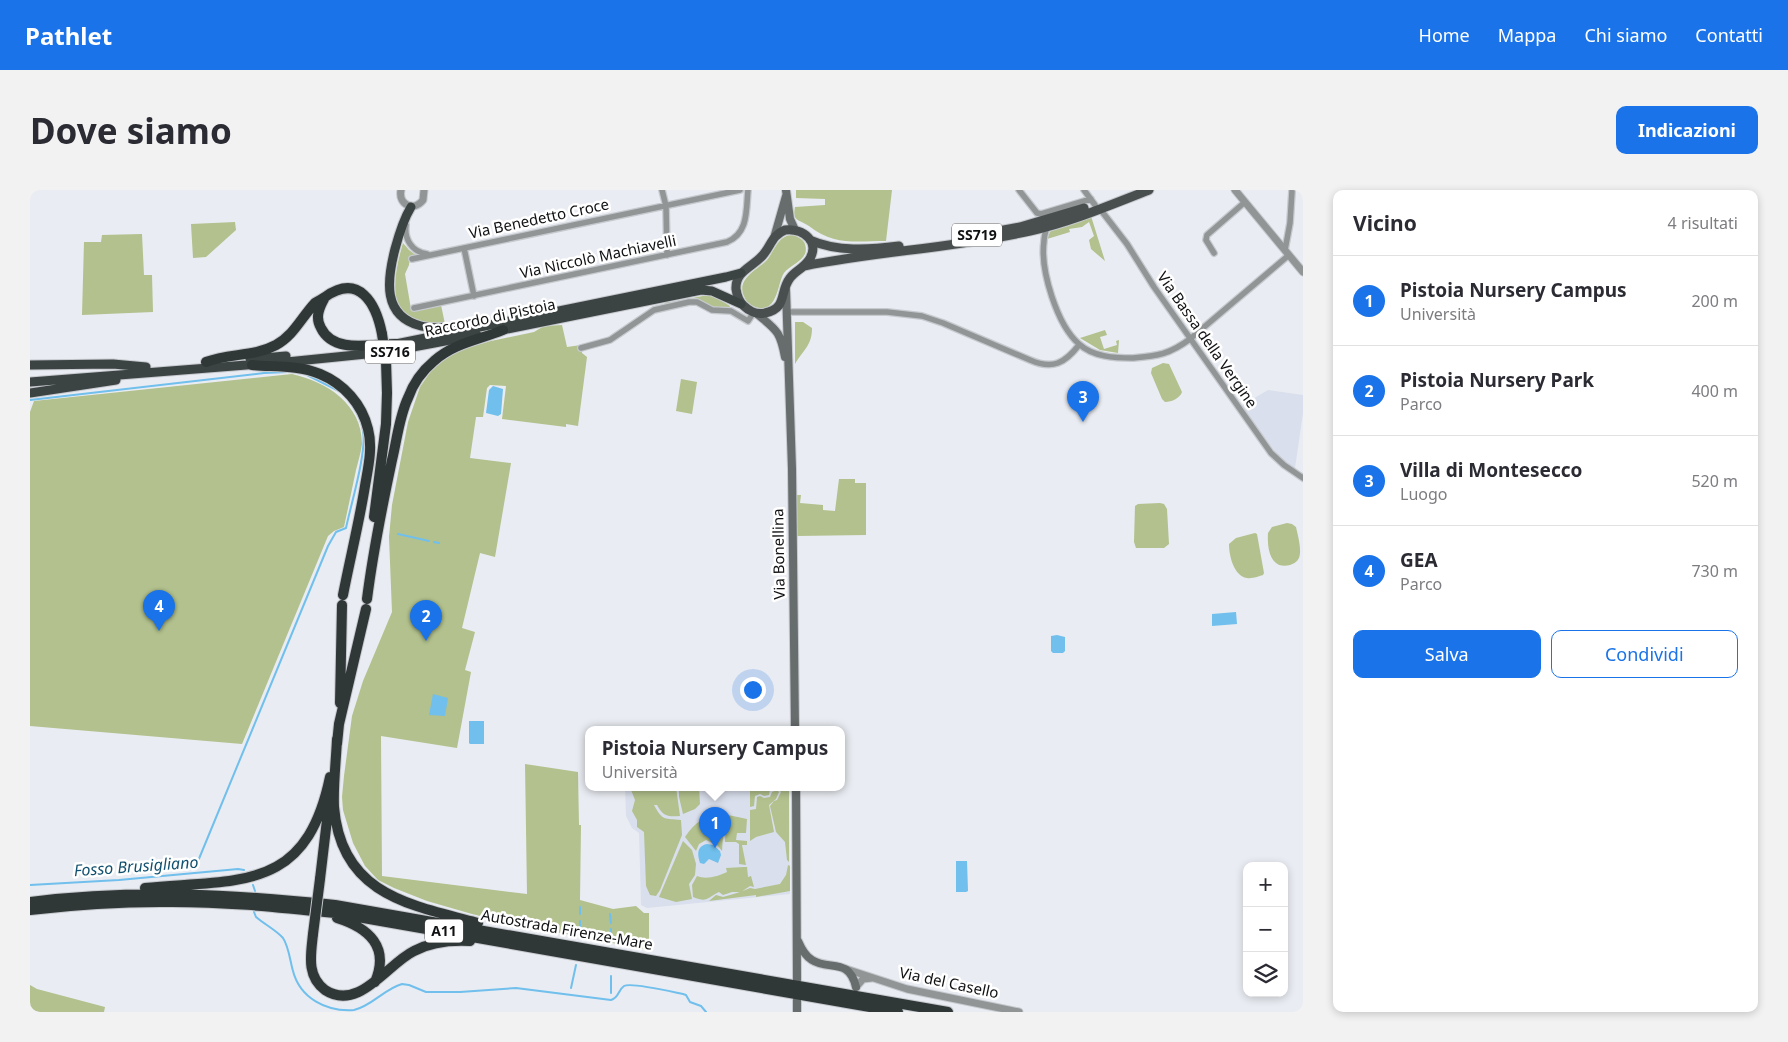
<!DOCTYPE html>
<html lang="it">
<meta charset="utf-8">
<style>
body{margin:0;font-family:"Noto Sans",sans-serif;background:#f2f2f3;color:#2b2b33}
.controls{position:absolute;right:15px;bottom:15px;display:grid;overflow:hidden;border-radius:10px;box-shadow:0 2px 8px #0003}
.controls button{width:45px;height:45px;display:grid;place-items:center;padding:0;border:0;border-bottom:1px solid #e1e1e2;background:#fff;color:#2b2b33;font:25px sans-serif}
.you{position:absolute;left:722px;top:499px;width:18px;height:18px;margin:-12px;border:4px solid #fff;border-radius:50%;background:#1a73e8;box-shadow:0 0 0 8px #1a73e833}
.badge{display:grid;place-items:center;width:32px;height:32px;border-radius:50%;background:#1a73e8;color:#fff;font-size:16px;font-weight:700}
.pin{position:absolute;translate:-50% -41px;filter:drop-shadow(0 1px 2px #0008)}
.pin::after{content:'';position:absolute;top:26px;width:18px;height:15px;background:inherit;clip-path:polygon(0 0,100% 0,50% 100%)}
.popup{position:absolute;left:555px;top:536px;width:260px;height:65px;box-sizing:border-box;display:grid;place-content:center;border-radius:10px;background:#fff;filter:drop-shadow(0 1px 4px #0005);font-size:16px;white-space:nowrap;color:#7c7c81}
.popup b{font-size:19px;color:#2b2b33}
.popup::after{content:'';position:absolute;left:50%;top:100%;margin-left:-10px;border:10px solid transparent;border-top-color:#fff}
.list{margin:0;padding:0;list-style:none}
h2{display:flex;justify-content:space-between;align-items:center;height:65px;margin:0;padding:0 20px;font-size:21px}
h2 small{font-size:16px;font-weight:400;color:#7c7c81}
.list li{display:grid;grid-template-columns:32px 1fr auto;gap:15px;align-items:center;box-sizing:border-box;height:90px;padding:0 20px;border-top:1px solid #e1e1e2}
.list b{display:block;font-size:19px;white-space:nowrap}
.list p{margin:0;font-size:16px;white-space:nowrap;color:#7c7c81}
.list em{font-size:16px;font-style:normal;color:#7c7c81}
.actions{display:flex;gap:10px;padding:15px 20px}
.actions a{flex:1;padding:11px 0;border:1px solid #1a73e8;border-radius:10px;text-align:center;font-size:18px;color:#1a73e8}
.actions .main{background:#1a73e8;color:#fff}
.icon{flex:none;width:28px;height:28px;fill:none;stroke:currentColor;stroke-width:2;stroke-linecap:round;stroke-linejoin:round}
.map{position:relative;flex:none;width:1273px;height:822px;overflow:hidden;border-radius:10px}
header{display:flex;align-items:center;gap:30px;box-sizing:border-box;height:70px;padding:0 25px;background:#1a73e8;color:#fff}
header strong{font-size:24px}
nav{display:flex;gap:28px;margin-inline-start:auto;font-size:18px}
.intro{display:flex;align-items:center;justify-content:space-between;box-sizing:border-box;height:120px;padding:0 30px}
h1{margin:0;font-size:35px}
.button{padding:12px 22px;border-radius:10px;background:#1a73e8;color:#fff;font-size:18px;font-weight:700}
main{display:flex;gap:30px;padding:0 30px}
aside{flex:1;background:#fff;border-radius:10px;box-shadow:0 2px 8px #0003}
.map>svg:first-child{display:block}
.built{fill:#d9dfec}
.green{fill:#b2c18d}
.water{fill:#70bfec}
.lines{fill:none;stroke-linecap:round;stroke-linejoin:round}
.stream{stroke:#70bfec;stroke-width:2}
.minor-casing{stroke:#c6c9ce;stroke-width:8}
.tertiary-casing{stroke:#c6c9ce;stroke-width:9}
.secondary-casing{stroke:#c6c9ce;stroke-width:10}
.primary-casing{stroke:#c6c9ce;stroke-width:11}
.trunk-casing{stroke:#c6c9ce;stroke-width:11}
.motorway-casing{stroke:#c6c9ce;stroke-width:12}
.minor{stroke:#929595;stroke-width:5.5}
.tertiary{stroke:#929595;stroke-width:7}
.secondary{stroke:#676c6c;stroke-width:8}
.primary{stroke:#494f4f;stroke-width:9}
.trunk{stroke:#3c4343;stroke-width:9}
.motorway{stroke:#303737;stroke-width:10}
.motorway-bridge-casing{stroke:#c6c9ce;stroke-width:12;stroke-linecap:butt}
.motorway-bridge{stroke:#303737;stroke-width:10}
.labels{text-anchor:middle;stroke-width:5;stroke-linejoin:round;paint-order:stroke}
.shield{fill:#fff;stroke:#58585a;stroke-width:1}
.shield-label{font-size:14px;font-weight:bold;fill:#101113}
.street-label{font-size:15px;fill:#101113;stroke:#fff}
.water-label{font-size:16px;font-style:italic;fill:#11506e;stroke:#fff}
</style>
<header>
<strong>Pathlet</strong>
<nav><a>Home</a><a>Mappa</a><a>Chi siamo</a><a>Contatti</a></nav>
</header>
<div class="intro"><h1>Dove siamo</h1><a class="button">Indicazioni</a></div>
<main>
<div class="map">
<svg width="1273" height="822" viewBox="0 0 1273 822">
<rect width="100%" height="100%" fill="#e9ecf2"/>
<path class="built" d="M1238,200L1273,205V223L1265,278L1250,268L1211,216Z
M595,597H759L760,704L617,718L611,715L609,643L602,638L596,626Z"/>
<path class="green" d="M766,0H862L856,51C826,51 804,56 779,36C769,29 762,32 765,17L795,15V9L766,8Z
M1061,26L1075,71L1061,59L1059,50L1064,46L1059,32L1052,37L1039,39L1040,42L1017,49L1020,42L1025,38Z
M205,32L206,40L176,67L163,68L161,34Z
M112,44L114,85H122L123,122L52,125L54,52H71L72,45Z
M763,45C768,47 773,49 775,54C780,70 762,73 754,83C747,93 748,129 721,115C718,113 715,110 714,106C706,89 727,80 737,70C745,60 748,45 763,45Z
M373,53L379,60L387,66H380L379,75L375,84L381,119L411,115L415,134C355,138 361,94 373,53Z
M678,105L687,108L700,116L699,118L686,119L671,112L635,115L634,110L641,112Z
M765,132H773L782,138C782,156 773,160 765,174Z
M532,135L537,157L551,155L552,163L557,167L548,236L536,234V237L472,229L476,196L460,195L457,198L453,227H446L440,268L481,273L465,367L450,363L432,438L445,442L435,480L441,482L427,558L351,546L352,686L497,704L495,574L548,582L549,635H551L550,710L583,719L606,716L614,723H619V760L484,734L442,724L397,711L364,698L348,690L335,676L323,653L313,620L312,607L314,586L322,526L333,491L362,422L359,347L362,315L378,232L390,197L401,181L408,175L419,166L433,159L461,151L504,142L514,136Z
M1075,140L1077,145L1070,147L1074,159L1087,155L1086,151L1089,150L1088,163L1070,160L1050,148Z
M1133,173L1139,174L1152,202C1150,208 1142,212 1135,212L1132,209L1121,183L1122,178Z
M262,184C297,192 332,214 332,254C331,262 328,272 326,280C322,299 318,318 314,337L304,341L298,346L212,554L0,536V222L4,211Z
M651,189L667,192L662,224L646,221Z
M809,289H825V293H836V345L767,346V305H771L770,313L793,315V320L805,321Z
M1130,313L1134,314L1137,319L1139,354L1134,358H1106L1104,352L1105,316L1108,314Z
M1257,333L1262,334L1266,337C1268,346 1272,360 1269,368C1267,372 1263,374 1260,375C1240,380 1237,358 1238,343L1242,337Z
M1225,343L1227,344L1234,383L1233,385C1229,386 1222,389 1217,388C1204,386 1199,366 1199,354L1206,348Z
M603,597H646L650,626C637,627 633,626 627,615H624C633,632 635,628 651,630L652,645L630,700L626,706L620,705L616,696L614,642L607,637V630L602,621L605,610L601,600Z
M649,597H669L670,614L665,619L653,624L649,607Z
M720,597H759V672L757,670L755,652L746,642L740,616L744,611L747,610L751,602L747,598L740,600L739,605L734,606L730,604L725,606L724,616L720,617Z
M747,600L749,602L746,609L739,615L744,642L726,647L720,651V620L726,619L727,607L730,606L734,608L740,607L742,602Z
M692,624L694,632L692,661L687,655L676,650L669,654L666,661L655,647C665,632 675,625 692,624Z
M698,625L717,629L716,643H707L706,650L717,651V655H712L716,675L709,674V654L706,652H695L696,627Z
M653,651L662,660L666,674L665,685L659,694L662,709L646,712L629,707Z
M758,675L760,676V701L726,707V705L679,711L686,705L693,707C703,704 711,702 720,698L725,699L750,694L756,685Z
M714,677H717L718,687L721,686L724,697L720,696L711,702H702L693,705L689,702C676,708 678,713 663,707L662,695L667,686C676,690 689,686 697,682L696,678Z
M0,795L7,799L75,817L74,822H0Z"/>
<path class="water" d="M463,196L473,199L471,224L468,226L456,223L459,200Z
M1206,422L1207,434L1182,436V424Z
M1027,445L1035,447V461L1033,463H1023L1021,461V446Z
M403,504L418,508L415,526L399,525Z
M439,531H454V554H440L439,553Z
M677,654L683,655L690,661L691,665L688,673L679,669L674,674L670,673C667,664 667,656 677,654Z
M926,671H937L938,701L936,702H926Z"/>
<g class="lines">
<path class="stream" d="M277,185L311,202
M0,210L234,183L258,182
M368,344L399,351
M404,352L409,353
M166,676L298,356L306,342L316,338C321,314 337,262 333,241C332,231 327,223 322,215
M0,695L89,690L208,679L214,680
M223,695L225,701
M224,722L226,727C234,734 246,740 253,748C259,757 260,771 263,781C270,808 296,822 324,820C342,816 354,799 372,794L379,795L396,802H430L486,798L581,810C589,808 588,800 594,796C601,792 643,802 653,804L656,805L660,812L671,816L676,822
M550,724V717
M580,724L581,733
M581,739V752
M550,745V731
M541,798L546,775
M581,803V786"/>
<g class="minor-casing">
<path id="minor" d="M632,0L636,16L637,65
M989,0L1007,23L1011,24L1061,9
M1054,0L1065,15
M1070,19L1097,54L1124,97L1241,263L1254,275L1273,288
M376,35C374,49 382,62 397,64
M1017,36C1016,41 1014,46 1014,51C1010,80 1027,135 1049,154C1063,167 1085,168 1103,168C1128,166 1140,164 1160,149L1259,65
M434,58L444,106
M1255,60L1260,33L1262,1
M1184,63L1176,50L1177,45L1215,12
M382,69L710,0
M384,118L697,52C719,43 716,19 718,0
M757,122H857L892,126L913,133L1000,170C1023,180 1035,173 1049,155
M551,158L580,150L624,120L659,112H667L682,120L701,121L718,131L724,122"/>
</g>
<g class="tertiary-casing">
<path id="tertiary" d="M371,0C368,15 384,22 393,10L394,0
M1205,0L1273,82
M816,779L877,799L989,822
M826,797L833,789L842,788"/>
</g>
<g class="secondary-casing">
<path id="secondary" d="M756,0L760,29L765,40
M744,48L756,6
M756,100L762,279L765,539
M726,123C746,140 750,140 755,167
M766,597L767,790
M768,751C771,758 775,766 782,770C799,781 819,767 826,797
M767,810V822"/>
</g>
<g class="primary-casing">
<path id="primary" d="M755,40C773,38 791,52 779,70C774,78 765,81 760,88C749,102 758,118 735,123C727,125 719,121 714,116C709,112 707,106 706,99C705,81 723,77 733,65C741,56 742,45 755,40Z
M941,46L990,37L1054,18
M780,50C807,62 839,60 869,56
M774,76C849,61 925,58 1000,41C1041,32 1080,15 1119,0"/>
</g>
<g class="trunk-casing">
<path id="trunk" d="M381,17C373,30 369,44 365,59C357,90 352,126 391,136C411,141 436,134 456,131
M467,141L671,100L682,101L711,114
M361,155L696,87L711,83
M220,169L256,166
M247,173L356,162L447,145
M0,175L83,174L116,177
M0,192L229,174
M0,203L86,190"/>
</g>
<g class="motorway-casing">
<path id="motorway" d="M294,109C289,118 285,128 291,138C304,165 344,153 367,154
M176,172C199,163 224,167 246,155C264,145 271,128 285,113C288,111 292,109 295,107C329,83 346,113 352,144
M222,175C244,177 268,175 290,184C314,194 332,214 338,239C343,258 338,278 335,296C329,333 320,369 313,405
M344,327L356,234L357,203L356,171
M337,409C343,362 352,317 362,270C367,250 369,227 378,208C383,194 392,181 404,171C424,153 449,150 473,140
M310,513L312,415
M307,549C306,572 303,595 304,617C311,704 379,715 448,733
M307,554L309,534L336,419
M290,689L299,613
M115,698C211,689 276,702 300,587
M0,712C103,699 203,704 305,715L918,822
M0,720C43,715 86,712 130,712C188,711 247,717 305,723L868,822
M307,728C339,738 360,757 345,792
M283,744C281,764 276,786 295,800C329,822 357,774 384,761C401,752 421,750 440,751"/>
</g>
<use href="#minor" class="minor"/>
<use href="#tertiary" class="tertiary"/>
<use href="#secondary" class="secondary"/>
<use href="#primary" class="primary"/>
<use href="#trunk" class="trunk"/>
<use href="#motorway" class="motorway"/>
<g class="motorway-bridge-casing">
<path id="motorway-bridge" d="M352,144L356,171
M283,744L290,689"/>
</g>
<use href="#motorway-bridge" class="motorway-bridge"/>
</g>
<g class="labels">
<g class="shield">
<rect x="922" y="33.5" width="50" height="23" rx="4"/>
<rect x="335" y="150.5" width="50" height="23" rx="4"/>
<rect x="395" y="729.5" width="38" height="23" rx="4"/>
</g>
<g class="shield-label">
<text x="947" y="50">SS719</text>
<text x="360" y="167">SS716</text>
<text x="414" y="746">A11</text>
</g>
<g class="street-label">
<text transform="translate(509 29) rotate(-12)" y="5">Via Benedetto Croce</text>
<text transform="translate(568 67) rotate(-12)" y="5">Via Niccolò Machiavelli</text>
<text transform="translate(460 128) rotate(-12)" y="5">Raccordo di Pistoia</text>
<text transform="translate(1177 150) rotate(55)" y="5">Via Bassa della Vergine</text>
<text transform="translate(749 364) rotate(-91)" y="5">Via Bonellina</text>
<text transform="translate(537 740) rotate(10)" y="5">Autostrada Firenze-Mare</text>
<text transform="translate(919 793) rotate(12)" y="5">Via del Casello</text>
</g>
<g class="water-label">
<text transform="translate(106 676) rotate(-4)" y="6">Fosso Brusigliano</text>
</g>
</g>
</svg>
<div class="controls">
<button>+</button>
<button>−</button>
<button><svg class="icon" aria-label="layers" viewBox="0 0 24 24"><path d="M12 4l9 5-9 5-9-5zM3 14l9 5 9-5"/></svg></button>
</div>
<div class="you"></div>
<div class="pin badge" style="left:685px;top:658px">1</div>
<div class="popup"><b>Pistoia Nursery Campus</b>Università</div>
<div class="pin badge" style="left:396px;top:451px">2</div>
<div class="pin badge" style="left:1053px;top:232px">3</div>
<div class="pin badge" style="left:129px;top:441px">4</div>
</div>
<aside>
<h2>Vicino<small>4 risultati</small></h2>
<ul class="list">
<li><span class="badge">1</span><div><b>Pistoia Nursery Campus</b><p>Università</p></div><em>200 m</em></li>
<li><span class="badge">2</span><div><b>Pistoia Nursery Park</b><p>Parco</p></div><em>400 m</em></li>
<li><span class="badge">3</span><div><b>Villa di Montesecco</b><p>Luogo</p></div><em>520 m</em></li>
<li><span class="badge">4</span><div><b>GEA</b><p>Parco</p></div><em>730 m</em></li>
</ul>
<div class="actions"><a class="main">Salva</a><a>Condividi</a></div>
</aside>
</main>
